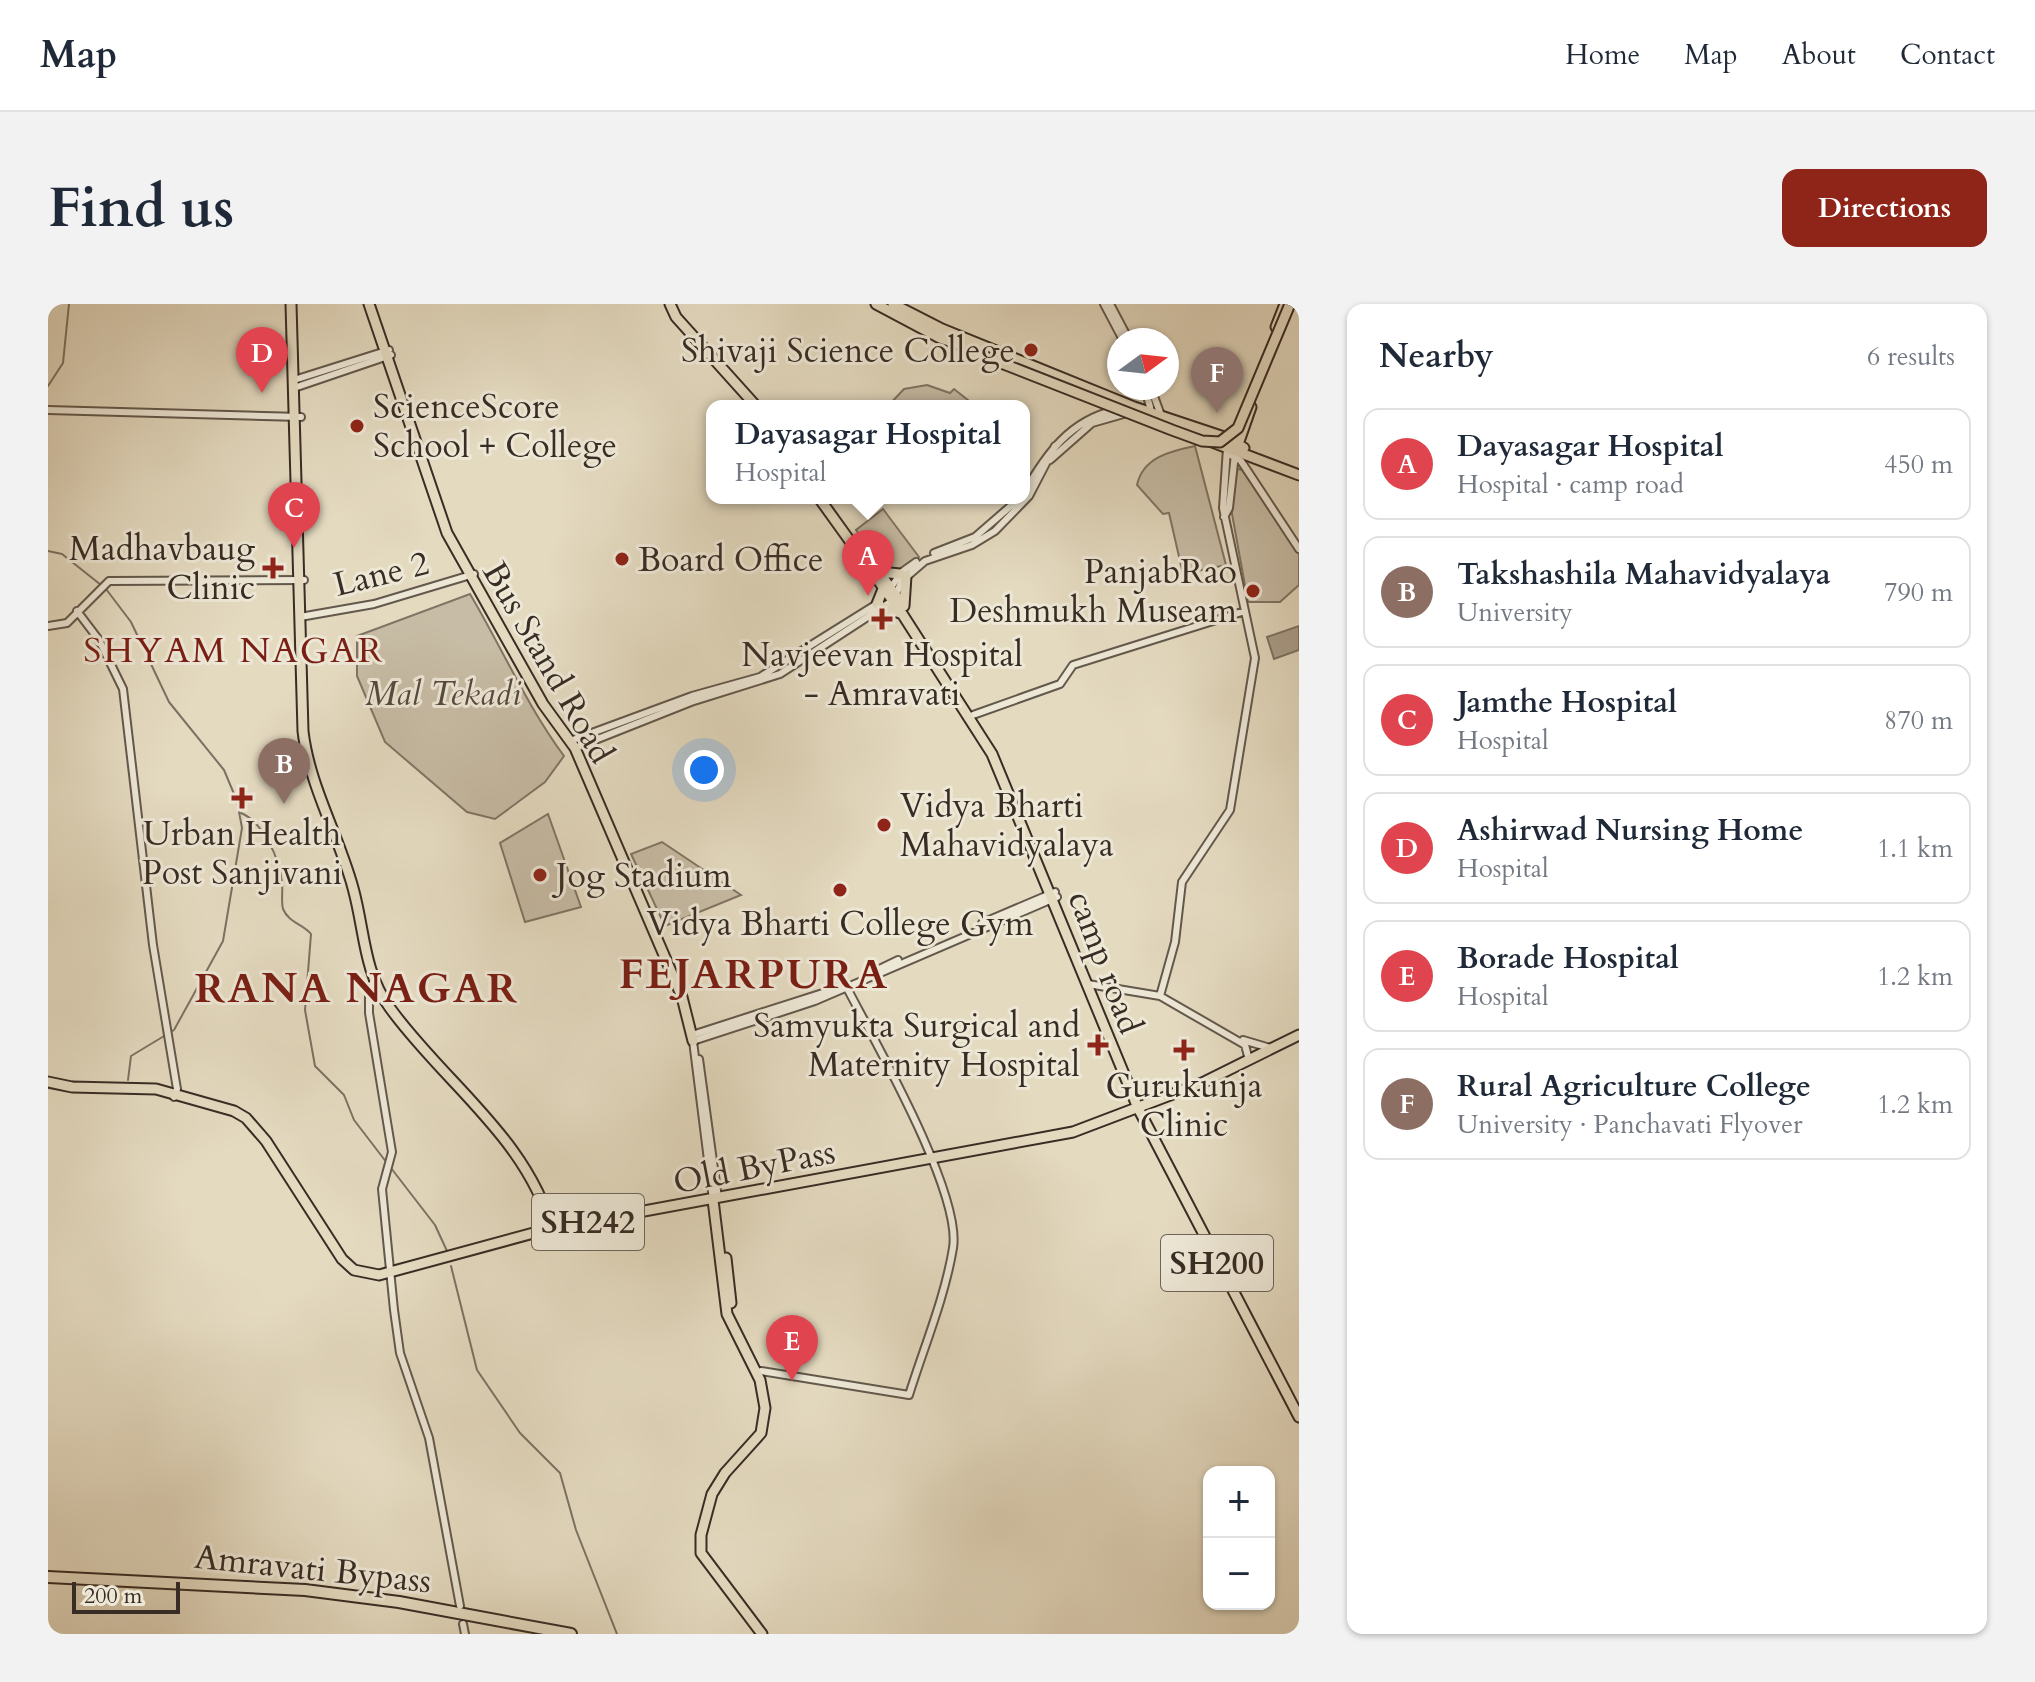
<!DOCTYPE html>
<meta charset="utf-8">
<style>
body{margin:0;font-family:Cardo,serif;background:#f2f2f3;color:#1f2937}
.controls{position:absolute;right:24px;bottom:24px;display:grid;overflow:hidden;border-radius:16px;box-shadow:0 2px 6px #0004}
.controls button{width:72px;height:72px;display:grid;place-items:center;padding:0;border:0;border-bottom:2px solid #e0e1e3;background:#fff;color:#1f2937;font:40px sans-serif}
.compass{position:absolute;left:1059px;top:24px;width:72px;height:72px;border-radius:50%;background:#fff;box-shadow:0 2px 6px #0004;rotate:75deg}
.scale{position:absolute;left:24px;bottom:20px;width:108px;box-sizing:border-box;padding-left:8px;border:4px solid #382c24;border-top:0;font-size:22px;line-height:28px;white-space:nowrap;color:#382c24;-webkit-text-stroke:6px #ede7d6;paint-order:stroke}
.you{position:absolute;left:656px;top:466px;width:28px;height:28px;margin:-20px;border:6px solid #fff;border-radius:50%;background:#1a73e8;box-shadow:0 0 0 12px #1a73e833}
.badge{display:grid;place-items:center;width:52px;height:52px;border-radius:50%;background:#8f2418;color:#fff;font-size:26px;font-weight:700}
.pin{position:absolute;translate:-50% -66px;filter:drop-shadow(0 2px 4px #0008)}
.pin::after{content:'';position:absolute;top:42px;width:28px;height:24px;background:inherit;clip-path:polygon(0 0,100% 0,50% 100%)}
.popup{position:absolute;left:658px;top:96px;width:324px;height:104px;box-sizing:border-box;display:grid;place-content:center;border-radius:16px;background:#fff;filter:drop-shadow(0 2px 6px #0005);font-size:26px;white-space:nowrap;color:#747a83}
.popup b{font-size:30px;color:#1f2937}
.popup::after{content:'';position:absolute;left:50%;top:100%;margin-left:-16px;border:16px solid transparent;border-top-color:#fff}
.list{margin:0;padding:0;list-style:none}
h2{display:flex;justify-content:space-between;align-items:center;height:104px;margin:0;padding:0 32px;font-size:34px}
h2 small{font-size:26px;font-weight:400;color:#747a83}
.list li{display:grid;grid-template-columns:52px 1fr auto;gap:24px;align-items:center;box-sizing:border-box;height:112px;margin:0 16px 16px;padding:0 16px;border:2px solid #e0e1e3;border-radius:16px}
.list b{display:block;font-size:30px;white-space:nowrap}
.list p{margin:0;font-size:26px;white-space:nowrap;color:#747a83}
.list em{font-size:26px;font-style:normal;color:#747a83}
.map{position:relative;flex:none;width:1251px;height:1330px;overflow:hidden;border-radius:16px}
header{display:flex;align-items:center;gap:48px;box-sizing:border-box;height:112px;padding:0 40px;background:#fff;border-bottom:2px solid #e0e1e3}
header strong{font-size:38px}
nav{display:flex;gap:44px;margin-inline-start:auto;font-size:28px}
.intro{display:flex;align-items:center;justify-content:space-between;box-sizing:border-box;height:192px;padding:0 48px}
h1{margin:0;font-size:56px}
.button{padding:20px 36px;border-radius:16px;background:#8f2418;color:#fff;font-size:28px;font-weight:700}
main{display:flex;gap:48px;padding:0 48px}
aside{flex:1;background:#fff;border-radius:16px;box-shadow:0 2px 6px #0004}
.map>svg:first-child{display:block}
.green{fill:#c7bca5;stroke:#807464;stroke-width:2}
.water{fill:#aa9f8b;stroke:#7c7162;stroke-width:2}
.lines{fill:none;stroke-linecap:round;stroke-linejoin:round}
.stream{stroke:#7c7162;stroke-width:2}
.tertiary-casing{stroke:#63584b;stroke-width:10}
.primary-casing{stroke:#382c24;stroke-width:13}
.trunk-casing{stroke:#382c24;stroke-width:14}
.tertiary{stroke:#ede7d6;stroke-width:6}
.primary{stroke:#e4dac0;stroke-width:9}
.trunk{stroke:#e4dac0;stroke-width:10}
.primary-bridge-casing{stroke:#382c24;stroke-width:13;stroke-linecap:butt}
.primary-bridge{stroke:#e4dac0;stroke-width:9}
.poi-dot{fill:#8f2418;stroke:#ede7d6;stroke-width:3}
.labels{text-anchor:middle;stroke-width:6;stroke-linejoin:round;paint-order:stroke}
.shield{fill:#ede7d6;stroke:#6e6459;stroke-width:2}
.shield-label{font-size:32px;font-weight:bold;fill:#382c24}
.poi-label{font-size:34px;fill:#382c24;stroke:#ede7d6;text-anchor:end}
.street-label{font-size:34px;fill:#382c24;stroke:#ede7d6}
.park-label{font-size:34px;font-style:italic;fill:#55493e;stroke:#ede7d6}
.neighbourhood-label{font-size:36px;letter-spacing:2px;fill:#7a1f14;stroke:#ede7d6}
.district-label{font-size:42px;font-weight:bold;letter-spacing:2px;fill:#7a1f14;stroke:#ede7d6}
</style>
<header>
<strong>Map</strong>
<nav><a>Home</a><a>Map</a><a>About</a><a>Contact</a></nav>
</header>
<div class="intro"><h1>Find us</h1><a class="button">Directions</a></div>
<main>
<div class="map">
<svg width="1251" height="1330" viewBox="0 0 1251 1330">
<rect width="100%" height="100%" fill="#e4dac0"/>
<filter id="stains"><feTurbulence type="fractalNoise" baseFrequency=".0025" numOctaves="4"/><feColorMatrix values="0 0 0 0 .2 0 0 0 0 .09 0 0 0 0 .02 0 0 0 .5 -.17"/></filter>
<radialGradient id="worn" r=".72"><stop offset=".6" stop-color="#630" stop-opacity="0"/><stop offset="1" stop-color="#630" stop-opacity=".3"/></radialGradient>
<path class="green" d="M879,81L902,89L906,85L925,100L840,102L856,85Z
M1147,142L1178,261L1135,270L1121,209L1115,210L1089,181C1095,153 1123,147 1147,142Z
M1191,165L1194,166L1251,249V281L1232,298H1200L1184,210L1187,168Z
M835,205L871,253L844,273L808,226Z
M422,290C454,344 479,402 516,452L497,478L447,515L419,508L337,438L309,372V332Z
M500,510L533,603L477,618L452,539Z
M614,538L693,591L617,622L583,550Z"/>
<path class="water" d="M1251,322V346L1226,355L1219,333Z"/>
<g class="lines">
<path class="stream" d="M0,82L15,59L21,0
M0,247L14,250L53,281
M58,285L83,318L121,398L176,466L189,497L194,524L175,637L126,726L83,752L80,776
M193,509C215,518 232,555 234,579C235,587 233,597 235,605C241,619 255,620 263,630L257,706L267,762L296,791L306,816L339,859
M343,864L387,921L399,947
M403,962L429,1066L472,1129L512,1169L528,1226L569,1330"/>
<g class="tertiary-casing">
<path id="tertiary" d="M1056,0L1075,36
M1062,0L1081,36
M246,76L341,46
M246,84L343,51
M1097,84L1104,111
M1103,84L1114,114
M0,106L253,113
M1181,150L1193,157L1251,245
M1002,156L1044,119L1079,109
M976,189C998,150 1022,116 1068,106
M1176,213L1181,204L1187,150
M886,249L927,233L972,194
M841,286L854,268L868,258
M29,307L51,336L75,385L105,641L129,785L126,793
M252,313L326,300L426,270
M0,322L19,319L61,277L256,276
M925,411L1012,380L1025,361L1197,307
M522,437L644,392L712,373L832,298
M527,444L643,398L732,370L844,297L855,276L877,257L924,241L947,227L981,192L1007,142
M934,619L1007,588
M817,672L850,656
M327,675L321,685V709L344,848L334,885L346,1006L352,1049L381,1134L412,1302
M1040,680L1112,692L1127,638L1134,578L1182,506L1207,354L1175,204L1179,144
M1112,692L1197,741L1201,756
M644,731L781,687
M1195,736L1222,744
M651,755L670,894
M665,896L645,737L767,697L1009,593
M713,1067L861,1091C876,1043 897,993 905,944C914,889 826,736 799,684
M415,1320L417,1330"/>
</g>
<g class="primary-casing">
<path id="primary" d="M243,0L255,427C261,481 291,532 305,584C317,627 315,667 342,704C396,779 481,835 505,929
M321,0L399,229L495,400L527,444L634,693L645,737
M622,0L628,13L708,102
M828,0L892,34L934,48
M845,0L894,25L1086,103L1179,134L1196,144
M1228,23L1237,0
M1164,138L1251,171
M1188,146L1203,103
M771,194L853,308L944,450L1090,804L1251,1113
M829,265L850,295
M832,268L852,270
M829,300L835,285
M856,302L858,272
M834,303L852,309
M0,778L24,783L108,785L186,807L198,814L218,837L294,955L306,966L331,971L504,924L1025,828L1154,779L1251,731
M665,896L679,1010L712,1076L717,1104L713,1129L677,1169L664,1190L653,1231V1249L714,1330
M678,954L683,999"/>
</g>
<g class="trunk-casing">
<path id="trunk" d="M0,1273L257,1286L351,1298L523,1330"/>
</g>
<use href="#tertiary" class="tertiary"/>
<use href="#primary" class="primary"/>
<use href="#trunk" class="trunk"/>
<g class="primary-bridge-casing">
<path id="primary-bridge" d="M925,48L1124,126L1154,137L1172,138L1190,124L1242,0"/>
</g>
<use href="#primary-bridge" class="primary-bridge"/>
</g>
<g class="poi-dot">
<circle cx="983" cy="46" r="8"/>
<circle cx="309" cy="122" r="8"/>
<circle cx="574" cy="255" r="8"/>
<path d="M221 252h8v8h8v8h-8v8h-8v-8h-8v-8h8z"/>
<circle cx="1205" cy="287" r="8"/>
<path d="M830 303h8v8h8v8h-8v8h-8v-8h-8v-8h8z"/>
<path d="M190 482h8v8h8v8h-8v8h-8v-8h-8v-8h8z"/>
<circle cx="836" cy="521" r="8"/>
<circle cx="492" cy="571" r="8"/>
<circle cx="792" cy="586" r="8"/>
<path d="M1046 729h8v8h8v8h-8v8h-8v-8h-8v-8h8z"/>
<path d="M1132 734h8v8h8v8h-8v8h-8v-8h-8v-8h8z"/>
</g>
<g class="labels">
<g class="shield">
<rect x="484" y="890" width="112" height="56" rx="6"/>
<rect x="1113" y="931" width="112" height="56" rx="6"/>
</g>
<g class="shield-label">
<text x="540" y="929">SH242</text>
<text x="1169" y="970">SH200</text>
</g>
<g class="poi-label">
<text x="967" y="58">Shivaji Science College</text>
<text x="325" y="114" text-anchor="start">ScienceScore<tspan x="325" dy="39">School + College</tspan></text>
<text x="207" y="256">Madhavbaug<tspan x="207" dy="39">Clinic</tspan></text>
<text x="590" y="267" text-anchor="start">Board Office</text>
<text x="1189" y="279">PanjabRao<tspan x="1189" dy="39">Deshmukh Museam</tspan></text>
<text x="834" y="362" text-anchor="middle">Navjeevan Hospital<tspan x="834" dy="39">- Amravati</tspan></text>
<text x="852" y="513" text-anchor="start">Vidya Bharti<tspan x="852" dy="39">Mahavidyalaya</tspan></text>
<text x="194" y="541" text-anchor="middle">Urban Health<tspan x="194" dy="39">Post Sanjivani</tspan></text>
<text x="508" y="583" text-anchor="start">Jog Stadium</text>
<text x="792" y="631" text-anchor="middle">Vidya Bharti College Gym</text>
<text x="1032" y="733">Samyukta Surgical and<tspan x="1032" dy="39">Maternity Hospital</tspan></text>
<text x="1136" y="793" text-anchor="middle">Gurukunja<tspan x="1136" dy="39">Clinic</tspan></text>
</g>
<g class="street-label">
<text transform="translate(333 269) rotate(-14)" y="12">Lane 2</text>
<text transform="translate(501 358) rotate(60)" y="12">Bus Stand Road</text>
<text transform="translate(1058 658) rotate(69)" y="12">camp road</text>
<text transform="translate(706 862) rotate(-11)" y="12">Old ByPass</text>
<text transform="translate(265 1264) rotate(6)" y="12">Amravati Bypass</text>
</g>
<g class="park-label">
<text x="395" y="401">Mal Tekadi</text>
</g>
<g class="neighbourhood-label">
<text x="186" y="358">SHYAM NAGAR</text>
</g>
<g class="district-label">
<text x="706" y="684">FEJARPURA</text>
<text x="309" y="698">RANA NAGAR</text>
</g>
</g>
<rect width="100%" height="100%" filter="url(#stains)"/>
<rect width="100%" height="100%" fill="url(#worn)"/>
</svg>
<div class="controls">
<button>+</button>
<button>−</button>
</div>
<svg class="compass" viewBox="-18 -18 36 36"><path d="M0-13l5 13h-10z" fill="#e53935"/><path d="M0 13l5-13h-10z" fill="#747a83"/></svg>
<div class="scale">200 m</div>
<div class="you"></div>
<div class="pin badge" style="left:820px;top:292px;background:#e0444e">A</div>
<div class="popup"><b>Dayasagar Hospital</b>Hospital</div>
<div class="pin badge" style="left:236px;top:500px;background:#8d6e63">B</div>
<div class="pin badge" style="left:246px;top:244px;background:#e0444e">C</div>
<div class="pin badge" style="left:214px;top:89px;background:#e0444e">D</div>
<div class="pin badge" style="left:744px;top:1077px;background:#e0444e">E</div>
<div class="pin badge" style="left:1169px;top:109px;background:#8d6e63">F</div>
</div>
<aside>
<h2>Nearby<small>6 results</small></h2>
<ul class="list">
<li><span class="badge" style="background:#e0444e">A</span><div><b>Dayasagar Hospital</b><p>Hospital · camp road</p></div><em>450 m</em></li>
<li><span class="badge" style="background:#8d6e63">B</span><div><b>Takshashila Mahavidyalaya</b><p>University</p></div><em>790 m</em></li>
<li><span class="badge" style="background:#e0444e">C</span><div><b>Jamthe Hospital</b><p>Hospital</p></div><em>870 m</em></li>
<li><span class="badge" style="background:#e0444e">D</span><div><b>Ashirwad Nursing Home</b><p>Hospital</p></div><em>1.1 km</em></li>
<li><span class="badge" style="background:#e0444e">E</span><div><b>Borade Hospital</b><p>Hospital</p></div><em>1.2 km</em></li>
<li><span class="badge" style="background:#8d6e63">F</span><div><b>Rural Agriculture College</b><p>University · Panchavati Flyover</p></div><em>1.2 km</em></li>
</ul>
</aside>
</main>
